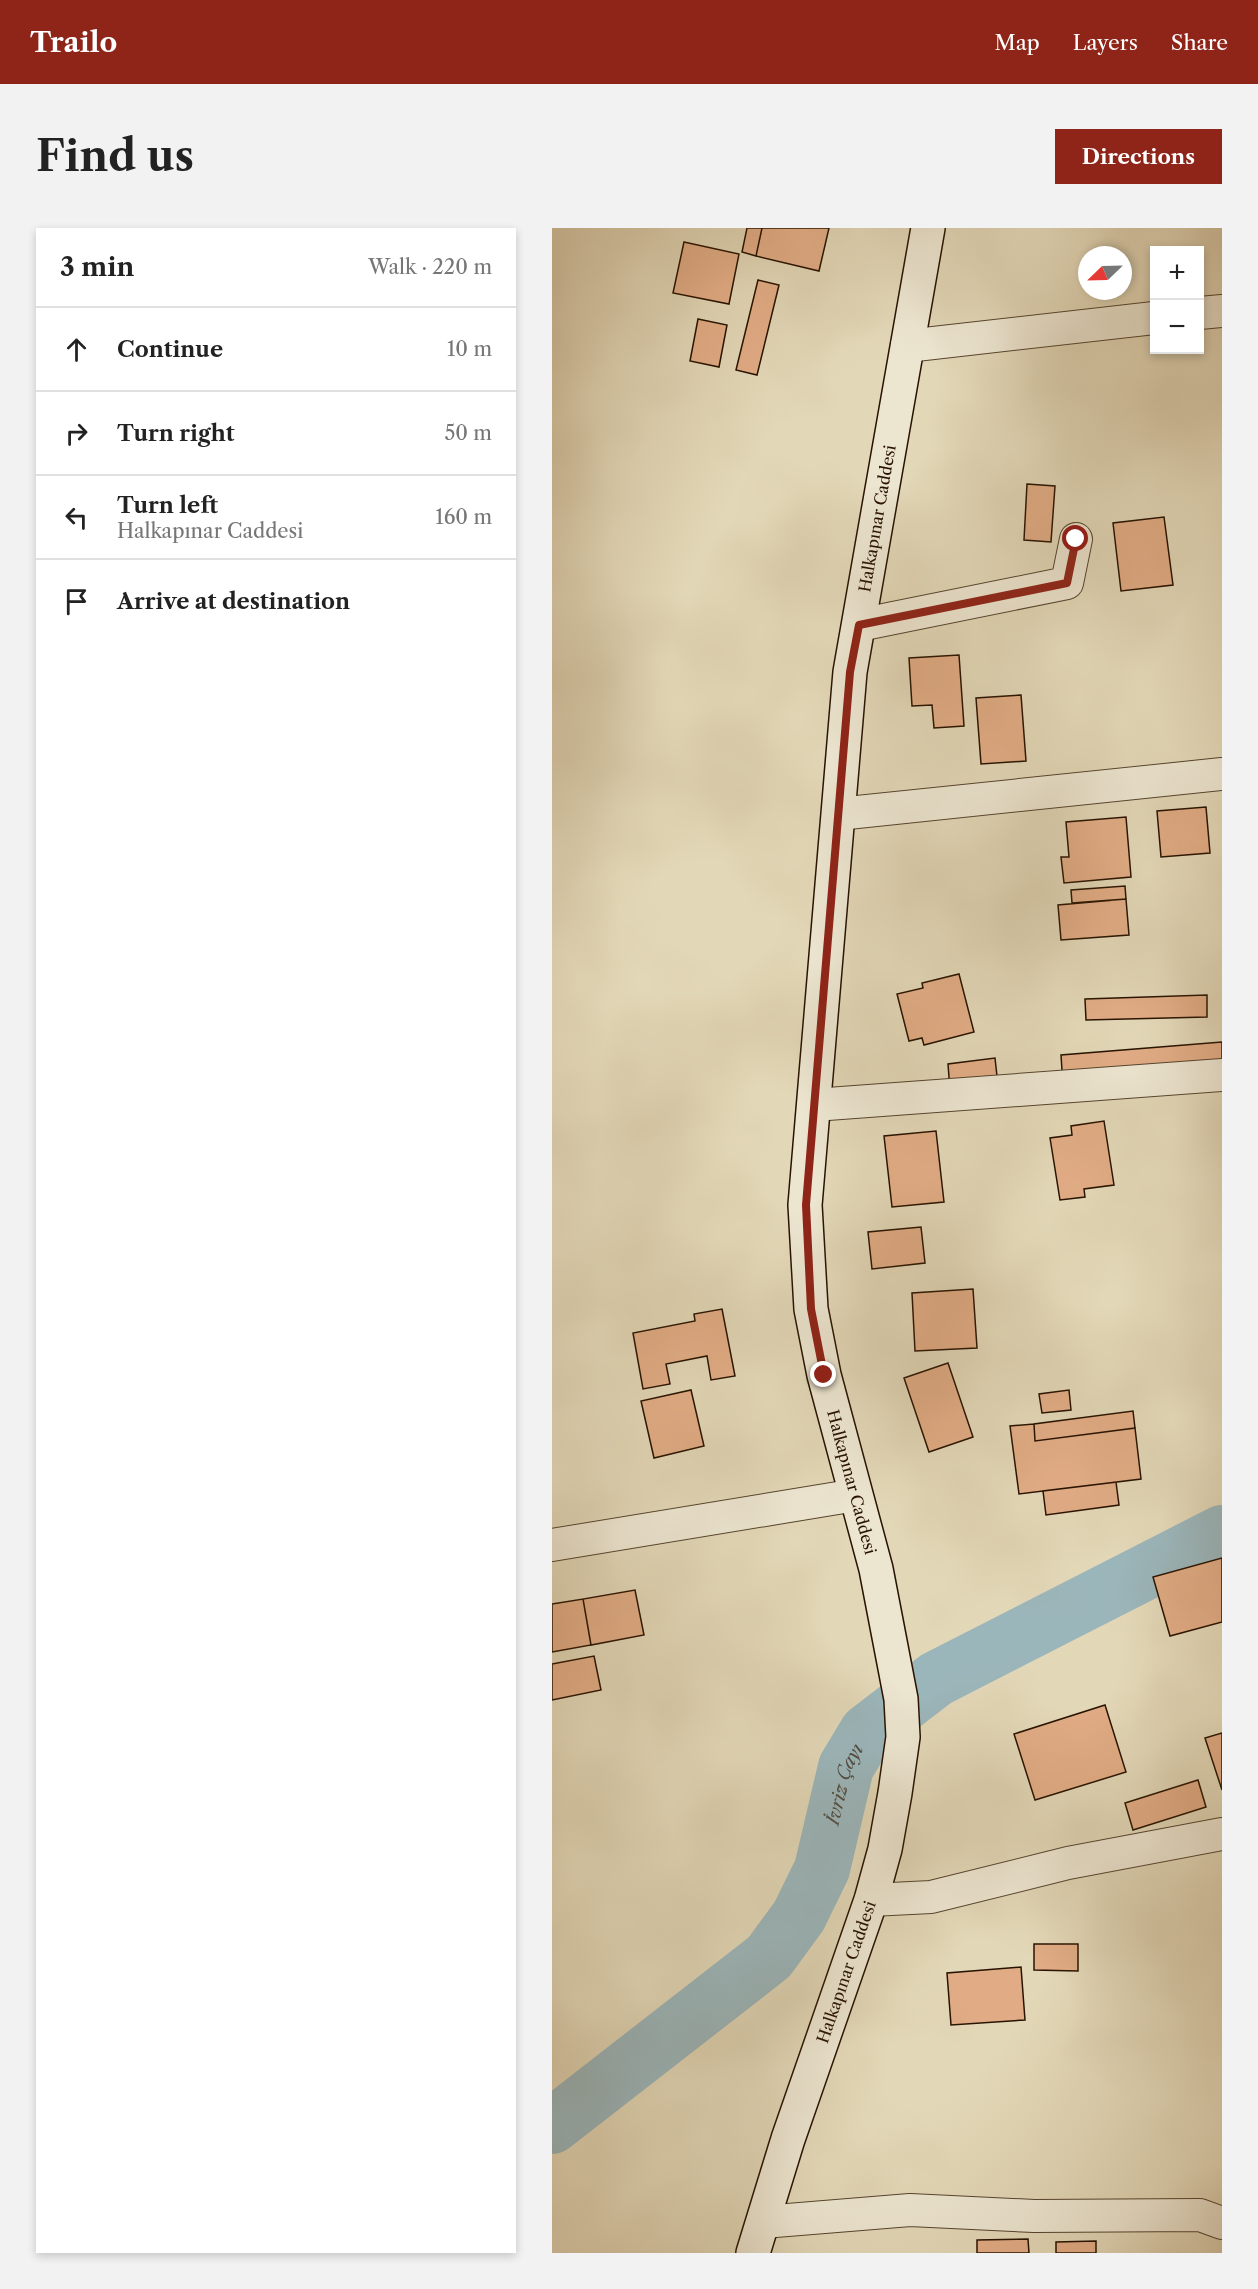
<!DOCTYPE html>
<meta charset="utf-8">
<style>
body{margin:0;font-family:"Libre Caslon Text",serif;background:#f2f2f2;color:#222}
.controls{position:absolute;right:18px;top:18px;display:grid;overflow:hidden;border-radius:0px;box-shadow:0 3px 9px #0003}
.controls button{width:54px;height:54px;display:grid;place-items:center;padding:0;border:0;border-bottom:2px solid #e0e0e0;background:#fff;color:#222;font:30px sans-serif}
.compass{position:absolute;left:526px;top:18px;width:54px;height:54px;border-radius:50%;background:#fff;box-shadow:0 3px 9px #0003;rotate:247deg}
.stop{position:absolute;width:18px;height:18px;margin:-14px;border:4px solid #8f2418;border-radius:50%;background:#fff}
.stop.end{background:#8f2418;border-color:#fff;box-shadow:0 2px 6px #0008}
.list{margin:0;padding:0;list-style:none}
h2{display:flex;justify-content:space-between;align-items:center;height:78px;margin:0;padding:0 24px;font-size:26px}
h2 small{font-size:20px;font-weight:400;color:#767676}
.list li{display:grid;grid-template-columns:39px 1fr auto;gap:18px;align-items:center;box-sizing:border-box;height:84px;padding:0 24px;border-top:2px solid #e0e0e0}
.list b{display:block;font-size:22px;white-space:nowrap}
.list p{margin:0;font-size:20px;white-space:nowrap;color:#767676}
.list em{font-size:20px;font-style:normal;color:#767676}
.icon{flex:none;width:33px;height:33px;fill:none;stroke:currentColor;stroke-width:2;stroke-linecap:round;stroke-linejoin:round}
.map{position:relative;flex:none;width:670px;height:2025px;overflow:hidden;border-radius:0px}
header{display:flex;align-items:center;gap:36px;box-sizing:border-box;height:84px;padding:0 30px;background:#8f2418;color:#fff}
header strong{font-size:28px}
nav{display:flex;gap:33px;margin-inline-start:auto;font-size:21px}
.intro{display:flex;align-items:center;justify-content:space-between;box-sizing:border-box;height:144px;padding:0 36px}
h1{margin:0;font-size:42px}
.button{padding:15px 27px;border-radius:0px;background:#8f2418;color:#fff;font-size:21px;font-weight:700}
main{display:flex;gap:36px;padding:0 36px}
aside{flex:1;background:#fff;border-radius:0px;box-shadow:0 3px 9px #0003}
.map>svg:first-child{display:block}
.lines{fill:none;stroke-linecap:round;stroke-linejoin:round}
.river{stroke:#9bb6bb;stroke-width:56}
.building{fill:#e1ac85;stroke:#281300;stroke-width:1.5}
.street-casing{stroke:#56442e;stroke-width:34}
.secondary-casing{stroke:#281300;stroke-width:36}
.street{stroke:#ece5d0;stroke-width:32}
.secondary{stroke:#ece5d0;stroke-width:33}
.route{stroke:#8f2418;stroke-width:8}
.labels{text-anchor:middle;stroke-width:6;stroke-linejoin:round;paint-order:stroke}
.street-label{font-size:16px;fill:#281300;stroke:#ece5d0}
.water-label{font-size:18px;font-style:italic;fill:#504c41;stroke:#ece5d0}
</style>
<header>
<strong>Trailo</strong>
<nav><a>Map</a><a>Layers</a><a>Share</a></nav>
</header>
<div class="intro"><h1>Find us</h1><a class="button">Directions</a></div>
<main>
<aside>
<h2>3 min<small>Walk · 220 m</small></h2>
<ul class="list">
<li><svg class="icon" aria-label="ahead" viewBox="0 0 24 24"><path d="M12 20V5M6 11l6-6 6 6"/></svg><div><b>Continue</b></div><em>10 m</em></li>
<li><svg class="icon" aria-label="right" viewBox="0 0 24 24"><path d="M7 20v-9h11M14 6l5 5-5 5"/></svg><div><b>Turn right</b></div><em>50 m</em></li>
<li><svg class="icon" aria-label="left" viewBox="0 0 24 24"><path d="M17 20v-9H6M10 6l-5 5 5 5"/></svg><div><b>Turn left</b><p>Halkapınar Caddesi</p></div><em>160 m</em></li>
<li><svg class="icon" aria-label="arrive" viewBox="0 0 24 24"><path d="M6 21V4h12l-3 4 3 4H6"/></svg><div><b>Arrive at destination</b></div></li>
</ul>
</aside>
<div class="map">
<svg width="670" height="2025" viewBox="0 0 670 2025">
<rect width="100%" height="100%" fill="#e2d7b7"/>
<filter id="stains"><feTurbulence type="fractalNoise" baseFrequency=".00333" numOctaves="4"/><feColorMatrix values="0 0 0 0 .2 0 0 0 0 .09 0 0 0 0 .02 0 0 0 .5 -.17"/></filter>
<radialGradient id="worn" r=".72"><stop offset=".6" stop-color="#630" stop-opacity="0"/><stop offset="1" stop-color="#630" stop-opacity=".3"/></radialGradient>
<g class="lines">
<path class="river" id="s1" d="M0,1898L217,1729L247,1688L270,1641L294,1539L315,1504L384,1451L670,1305"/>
</g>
<path class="building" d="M195,0H210L204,28L190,24Z
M210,0H277L267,43L204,28Z
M132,14L187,26L177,76L121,65Z
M206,52L227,57L205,147L184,142Z
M146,91L175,97L167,139L138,133Z
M475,256L503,258L499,314L472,312Z
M612,289L621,357L569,363L561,295Z
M407,427L412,498L382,500L380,477L360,478L357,430Z
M469,467L474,533L429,536L424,470Z
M654,579L658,625L609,629L605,583Z
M574,589L579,649L512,655L509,629H517L514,594Z
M573,658L574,671L520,675L519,662Z
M574,671L577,707L509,712L506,677Z
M407,746L422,804L372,817L370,810L357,813L345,766L371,760L370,755Z
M655,767V789L534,792L533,771Z
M670,814V845L511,858L509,827Z
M443,830L446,857L398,863L396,836Z
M552,893L562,957L532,961L533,969L508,972L498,910L520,907L519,898Z
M384,903L392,974L340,979L332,908Z
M369,999L373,1035L320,1041L316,1004Z
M421,1061L425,1120L363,1123L360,1065Z
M170,1081L183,1148L159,1152L155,1128L114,1136L118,1156L91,1161L81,1105L143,1093L142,1086Z
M396,1135L421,1209L377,1224L352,1150Z
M139,1162L152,1218L102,1230L89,1173Z
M517,1162L519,1182L490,1185L487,1166Z
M581,1183L583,1200L483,1213L482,1196Z
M482,1196L483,1213L583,1200L589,1251L467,1266L458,1198Z
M564,1254L567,1277L494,1287L491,1263Z
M670,1330V1394L618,1408L601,1349Z
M83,1362L92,1407L39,1417L31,1371Z
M31,1371L39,1417L0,1424V1376Z
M42,1428L49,1462L0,1472V1436Z
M553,1477L574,1544L483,1572L462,1506Z
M670,1505V1562L653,1510Z
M646,1552L654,1579L581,1602L573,1575Z
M482,1716H526V1743L482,1742Z
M469,1739L473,1792L399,1797L395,1745Z
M476,2011L477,2025H425V2012Z
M544,2013V2025H504V2014Z"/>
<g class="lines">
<g class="street-casing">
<path id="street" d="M648,85L670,83
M355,118L602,90
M307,397L515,355L524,311
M286,586L670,546
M262,877L670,847
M0,1317L304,1267
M319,1672L379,1669L516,1635L670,1606
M211,1994L358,1982L482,1988L648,1987L670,1995"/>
</g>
<g class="secondary-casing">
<g id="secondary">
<path id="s2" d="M201,2025L236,1911L319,1672L333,1621L343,1565L351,1509L349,1471L324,1341L272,1147L259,1081L253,977L298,444L376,0"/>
</g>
</g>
<use href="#street" class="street"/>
<use href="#secondary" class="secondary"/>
</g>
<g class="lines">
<path class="route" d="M272,1147L259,1081L254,977L298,444L307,397L515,355L524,311"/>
</g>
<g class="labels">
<g class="street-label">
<text dy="6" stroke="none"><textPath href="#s2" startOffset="1772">Halkapınar Caddesi</textPath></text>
<text transform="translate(300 1254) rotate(75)" y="6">Halkapınar Caddesi</text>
<text dy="6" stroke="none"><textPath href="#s2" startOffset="296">Halkapınar Caddesi</textPath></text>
</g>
<g class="water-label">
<text dy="6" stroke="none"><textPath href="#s1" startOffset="466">İvriz Çayı</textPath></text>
</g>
</g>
<rect width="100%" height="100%" filter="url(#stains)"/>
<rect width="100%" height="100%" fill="url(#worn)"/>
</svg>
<div class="controls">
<button>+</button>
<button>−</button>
</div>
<svg class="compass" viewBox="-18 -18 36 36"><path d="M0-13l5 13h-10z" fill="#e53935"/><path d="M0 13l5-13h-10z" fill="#767676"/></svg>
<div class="stop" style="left:524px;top:311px"></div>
<div class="stop end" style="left:272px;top:1147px"></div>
</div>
</main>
